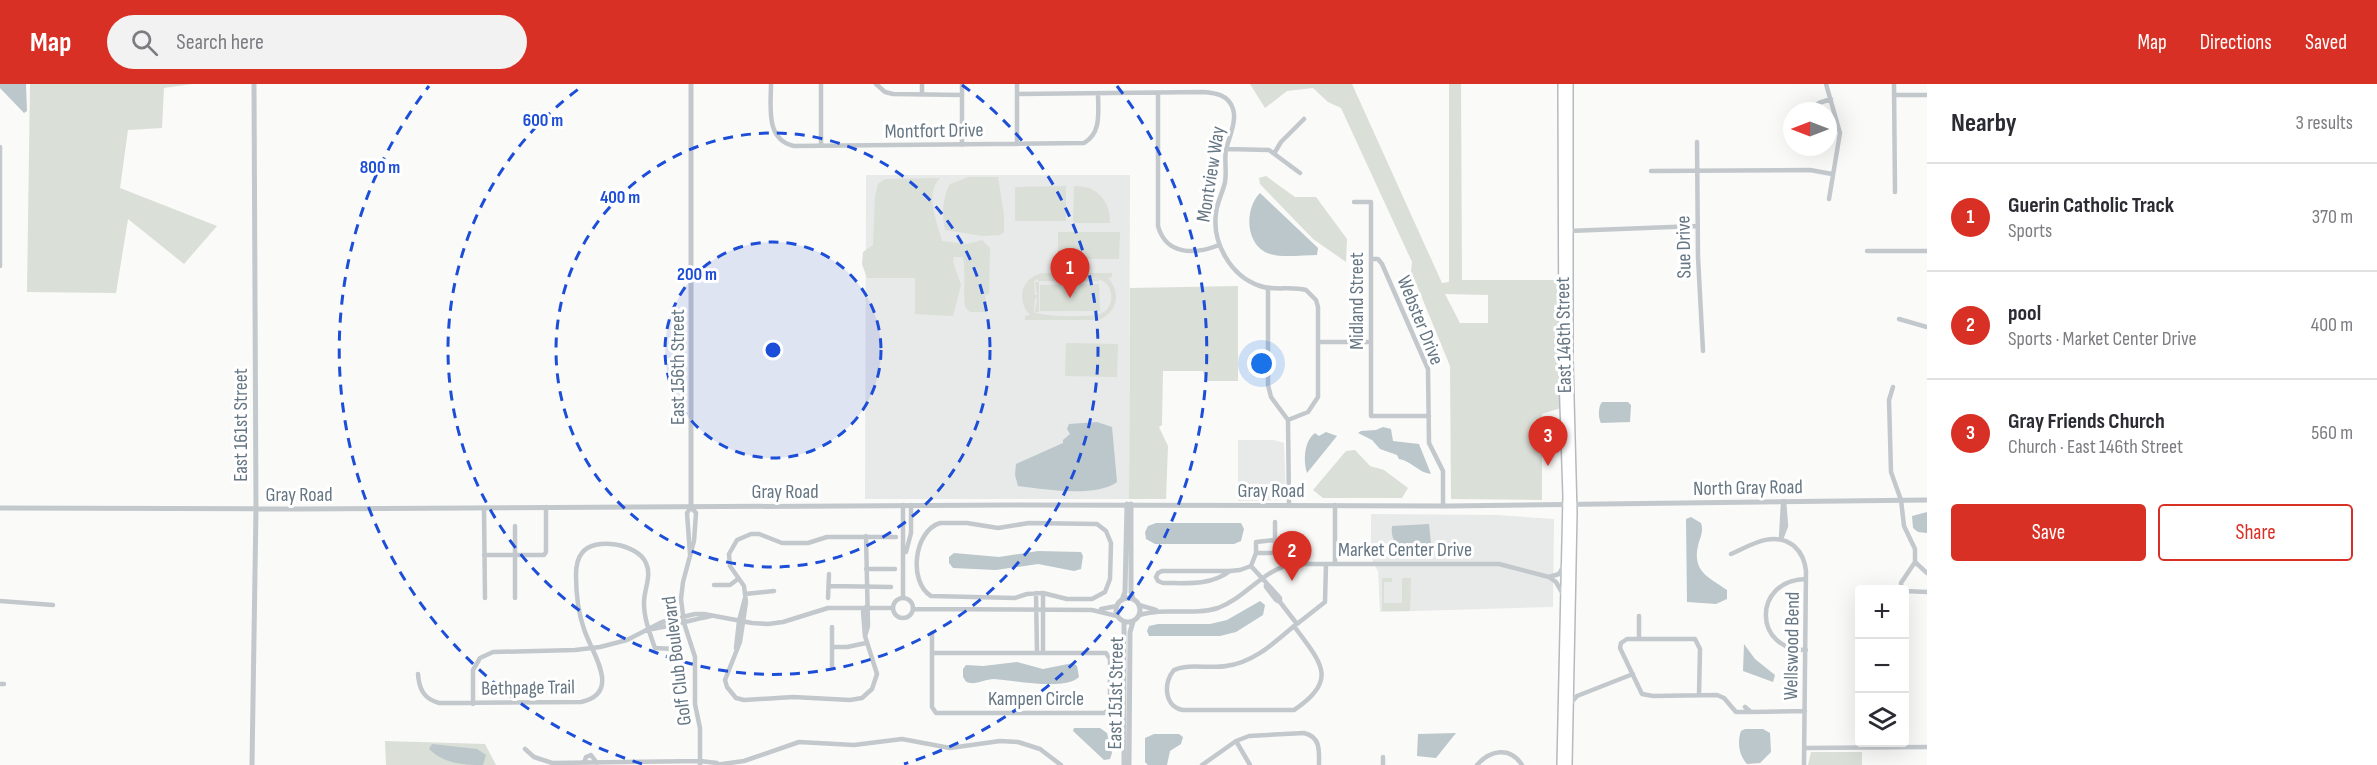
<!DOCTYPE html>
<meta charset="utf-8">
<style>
body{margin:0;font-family:"Sofia Sans Condensed",sans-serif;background:#f2f2f3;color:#2b2b33}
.controls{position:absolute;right:18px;bottom:18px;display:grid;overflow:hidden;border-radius:6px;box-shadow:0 6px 24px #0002}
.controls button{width:54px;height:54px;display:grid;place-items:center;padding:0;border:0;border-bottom:2px solid #e1e1e2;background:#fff;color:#2b2b33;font:30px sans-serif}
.compass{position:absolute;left:1783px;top:18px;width:54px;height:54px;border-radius:50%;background:#fff;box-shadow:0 6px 24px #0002;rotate:270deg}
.you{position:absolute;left:1262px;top:280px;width:21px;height:21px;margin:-15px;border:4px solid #fff;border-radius:50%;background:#1a73e8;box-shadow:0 0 0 9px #1a73e833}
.badge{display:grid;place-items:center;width:39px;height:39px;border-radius:50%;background:#d93025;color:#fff;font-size:20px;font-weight:700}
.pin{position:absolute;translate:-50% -50px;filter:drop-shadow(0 2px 3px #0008)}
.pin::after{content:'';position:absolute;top:32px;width:21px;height:18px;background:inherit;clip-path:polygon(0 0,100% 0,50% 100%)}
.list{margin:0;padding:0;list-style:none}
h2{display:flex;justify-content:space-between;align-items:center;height:78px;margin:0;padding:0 24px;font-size:26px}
h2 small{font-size:20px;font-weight:400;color:#7c7c81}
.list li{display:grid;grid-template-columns:39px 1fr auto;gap:18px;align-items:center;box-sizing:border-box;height:108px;padding:0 24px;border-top:2px solid #e1e1e2}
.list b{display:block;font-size:22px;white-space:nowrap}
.list p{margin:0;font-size:20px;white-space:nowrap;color:#7c7c81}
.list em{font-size:20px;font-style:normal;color:#7c7c81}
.actions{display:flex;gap:12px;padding:18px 24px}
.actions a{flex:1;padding:14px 0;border:2px solid #d93025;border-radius:6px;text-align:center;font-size:21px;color:#d93025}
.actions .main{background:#d93025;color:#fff}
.icon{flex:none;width:33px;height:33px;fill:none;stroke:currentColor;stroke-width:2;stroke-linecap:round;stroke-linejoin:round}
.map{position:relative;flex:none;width:1927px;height:681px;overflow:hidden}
header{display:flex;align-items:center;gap:36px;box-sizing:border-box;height:84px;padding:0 30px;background:#d93025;color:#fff}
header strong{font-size:28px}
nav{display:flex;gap:33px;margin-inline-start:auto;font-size:21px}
.search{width:420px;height:54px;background:#f2f2f3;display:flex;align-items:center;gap:15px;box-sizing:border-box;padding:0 21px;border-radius:33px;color:#7c7c81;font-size:22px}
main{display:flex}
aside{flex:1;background:#fff}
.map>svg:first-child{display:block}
.built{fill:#e8e9e9}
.green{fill:#dadfd7;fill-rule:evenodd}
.water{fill:#bbc7cb}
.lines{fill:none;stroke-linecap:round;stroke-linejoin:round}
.primary-casing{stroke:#b5babe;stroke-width:10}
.minor{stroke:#c3c8cc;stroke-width:4.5}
.tertiary{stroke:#c3c8cc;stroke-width:5}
.primary{stroke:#fff;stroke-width:7}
.ring{fill:none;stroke:#1d4ed8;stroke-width:3;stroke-dasharray:10 8}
.labels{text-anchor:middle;stroke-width:6;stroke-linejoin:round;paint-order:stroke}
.street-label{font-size:20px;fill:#657683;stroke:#fff}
.centre{fill:#1d4ed8;stroke:#fff;stroke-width:3}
.ring-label{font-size:18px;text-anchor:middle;font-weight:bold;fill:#1d4ed8;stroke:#fff;stroke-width:6;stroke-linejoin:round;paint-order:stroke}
</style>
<header>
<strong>Map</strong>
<div class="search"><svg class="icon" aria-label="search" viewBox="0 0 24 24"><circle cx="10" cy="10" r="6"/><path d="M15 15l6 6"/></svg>Search here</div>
<nav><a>Map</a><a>Directions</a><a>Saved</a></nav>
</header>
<main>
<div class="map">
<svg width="1927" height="681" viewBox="0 0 1927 681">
<rect width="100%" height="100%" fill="#fafaf8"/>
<path class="built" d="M866,91H1130L1129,415H865Z
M1238,356H1274L1284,359L1286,411L1282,416L1238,417Z
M1371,430L1497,431L1554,435L1553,523L1380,528L1378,488L1371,473Z"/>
<path class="green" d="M30,0H192L164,4L162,44L128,46L120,104L217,142L184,180L128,135L116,209L27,208Z
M1250,0H1352L1442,199L1449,198V0H1461L1462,196H1557L1561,324L1542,330V416L1451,415L1450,282L1411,187L1412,178L1341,24L1328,18L1313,4L1287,7L1265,24ZM1445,210L1488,211V239H1460Z
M1266,92L1295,113H1316L1347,155L1346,178L1313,155L1260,100L1259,94Z
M969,93H998L1004,131V148L1000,151L983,152L945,146C942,130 942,115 950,100Z
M940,94C924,111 937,137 942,157L967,160L982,156L990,164L989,210L985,211L987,228H970L965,223C963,206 966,189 963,173H954L953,178L961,201L953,232L915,230V194H867L862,180L863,168L873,161L875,113L878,100L885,95Z
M1066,102V137H1015V103Z
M1074,102C1096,101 1111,117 1110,139H1076L1073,137Z
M1058,148H1120L1119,175H1058Z
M1044,189H1112V193L1108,194C1122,209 1117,229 1098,236H1025V232L1030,231C1015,215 1022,192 1044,189ZM1093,194C1106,195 1113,204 1111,218C1109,223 1106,227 1102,229C1092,234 1044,233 1034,228L1035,214L1037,215L1035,228H1039V198H1035L1037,211H1035L1034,197L1038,195V197H1099V195H1038Z
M1099,200L1100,227H1040V201Z
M1238,202V297H1205L1203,287H1163L1162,341L1159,343L1168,362L1166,415H1129L1130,204Z
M1066,259L1118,260L1117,293L1065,292Z
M1355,366L1370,382L1384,386L1408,404L1402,414H1323L1313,406L1346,367Z
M1382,494H1392V498H1384V519H1402V494H1411L1410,527H1382Z
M385,657L485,660L496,681H386Z
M1811,668H1862V681H1808Z"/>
<path class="water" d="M0,0H26L27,27L24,29L0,4Z
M1260,109L1318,164L1317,171C1303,171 1283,174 1270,170C1245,162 1244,125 1260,109Z
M1602,318H1628L1631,321L1630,338L1601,339C1598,334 1598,323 1602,318Z
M1097,338L1112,343L1117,398C1095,414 1044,405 1018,402L1015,391L1016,380L1063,359V356L1070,350L1067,345L1069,340Z
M1383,343L1391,345L1393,357L1419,360L1431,390C1419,389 1410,376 1399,375L1397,371L1380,365L1372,356L1358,349L1361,347L1376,346Z
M1326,348L1337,352L1307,389C1303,377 1304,357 1315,349L1319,352Z
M1927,428V449L1918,448L1913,444L1912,432Z
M1691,433L1701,439C1704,448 1700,453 1698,462C1692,488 1710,494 1727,506V515L1716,520L1687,518L1686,435Z
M1156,439H1241L1244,445L1241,457L1234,460H1155L1146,455L1145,448L1148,442Z
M1429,440L1432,469C1412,474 1389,465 1392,442Z
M1038,467L1081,468L1083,472L1081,485L1074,487L1038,480L996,486L953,484L949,479V473L954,469L999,473Z
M1260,517L1265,521L1263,531L1236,548L1220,552H1149L1147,547L1149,542L1158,540H1210L1227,536Z
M1744,560L1755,575L1775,591L1773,598L1743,587Z
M1017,578L1043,585L1073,579L1077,582L1079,593C1066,607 1012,596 994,595C986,595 978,600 970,599C965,598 966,597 963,593V585L966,581L983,582Z
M1074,644H1100L1107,649L1112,669L1110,675L1104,676L1073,647Z
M1745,645H1763L1770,649L1771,668L1760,679L1747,680C1739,671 1737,658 1741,647Z
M1456,649L1436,674L1417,672L1418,650Z
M1154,650H1179L1183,653L1181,660L1170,667L1167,681H1148L1145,678V654Z
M432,660L477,665L486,671L483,681C462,681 445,680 429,665Z"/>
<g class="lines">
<g class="primary-casing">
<path id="primary" d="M1561,681L1567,412L1563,291L1562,0
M1568,681L1573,429L1569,276V0"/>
</g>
<path class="minor" d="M771,0C771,22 765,56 794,62L1084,59C1102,49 1098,27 1098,9
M821,0V62
M876,0L885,8L893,10L962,11
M922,0V10
M1826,0L1840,49L1829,115
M1894,0L1895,108
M1158,9V142C1166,171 1194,171 1219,161
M1017,10L1203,8C1216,9 1229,11 1233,25C1237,37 1229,53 1226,66C1224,76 1227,87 1225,98C1223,108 1217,118 1216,129C1212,158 1230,192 1260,202C1274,207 1291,202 1306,206L1316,216L1318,223V313L1308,328L1288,336
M1894,11H1927
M1810,26L1819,19L1831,15
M1697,58L1698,173L1703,267
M1017,60V0
M962,61V0
M0,63V182
M1227,65L1269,66L1300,89
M1275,68L1281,58L1304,35
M1651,87L1810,86L1832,90
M1354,118H1371V332H1429
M1568,147L1697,142
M1867,167H1927
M1371,175H1378L1382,180L1428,285L1429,359L1443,387V422
M1268,204V301L1271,313L1288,336L1289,421
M1899,235L1927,243
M1319,258H1371
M1893,303L1889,316L1891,388L1901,416L1904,442L1915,465V478
M903,421V514
M691,423L696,429L694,457L683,498L681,515L684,539L695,573V620L700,644V681
M484,424L485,514
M940,439H967L998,444L1029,439L1097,440L1106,447L1111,459L1110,495L1105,508L1092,515H1067L1043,509L1027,510L1015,514L931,512C908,498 914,447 940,439Z
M1781,455L1786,442L1784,417
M1781,455L1783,419
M906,468L911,449V421
M1256,469V458L1275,456
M690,470L687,429L691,423
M1731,470C1751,461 1774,446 1794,462C1802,469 1805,477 1806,487L1804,681
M484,471H544L546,468V423
M1335,480V421
M1251,482L1280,514V518L1297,540
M1251,482L1256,469H1275V438
M866,485H895
M1230,487C1210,502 1187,499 1163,499L1158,497L1156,493L1158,489L1162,487H1230L1240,486L1251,482
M1549,493L1559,490L1564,481
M1266,500V503L1276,516L1280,518
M714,501H730L738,495
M829,502L891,503
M1902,506L1901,499L1915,478L1927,489
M1904,507L1927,508
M1036,509L1037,569
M745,510L774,507
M515,514V442
M828,514L829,490
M893 524a10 10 0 1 1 20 0a10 10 0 1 1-20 0Z
M0,517L53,521
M1139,521L1156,526
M866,523L863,528L865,552L868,542L866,452
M913,525L1092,526L1117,532
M1101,525L1117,522
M1139,531C1164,523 1193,532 1218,524C1246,514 1264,484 1294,480H1499L1549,493L1556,498L1563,510
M1294,542C1319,577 1341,595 1294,626H1183C1164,623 1163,598 1174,586C1189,579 1209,585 1226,582C1253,579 1274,559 1294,542L1297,540L1325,518L1326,480
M653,545C672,541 692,536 711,532
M932,549V569
M865,552L877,590L872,605L862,614L850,616L793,613L744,616L736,614L727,603L725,596L740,558L746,518L744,502L730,482L729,470L737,456L751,450H759L782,459H808L827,453H896
M1639,555V532
M832,563H847L866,559
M736,564L739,537L745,514
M1806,566C1753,567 1752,496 1806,495
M932,569H1106L1110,575V625L1104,629H936L932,623Z
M1043,569V509
M832,583V543
M418,590C419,605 424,615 439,619L581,618C623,609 591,568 584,545C578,528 576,510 576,491C576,483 577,475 582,469C594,452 638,460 646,479C652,492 644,505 644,519C644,535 650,550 655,564L674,565
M0,600H4
M1699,611L1700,565L1695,555H1627L1621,559L1620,564L1642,610L1653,612L1717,611L1724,614L1736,628H1751
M473,620V586L480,574L493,568L575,566L600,563L627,556L662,538L695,530H704L752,539L768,540L783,538L828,524H893
M1569,621L1577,612L1633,590
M1745,623L1751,628L1805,627
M1236,657L1250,681
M1805,664L1927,663
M525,665L534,673L552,679L700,677L717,679
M1383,673V681
M584,679L586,673L591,671L597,679
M715,681L744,677L799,658L854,661L902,655L950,664L1000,657L1018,658L1040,665L1061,681
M1202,681L1236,657L1249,652L1304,649C1321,653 1319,667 1319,681
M1477,681C1490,666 1510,662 1522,681"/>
<path class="tertiary" d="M691,0V423
M1131,420V508L1133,515
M0,424L297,425L1008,421L1449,422L1927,416
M1116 526a12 12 0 1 1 24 0a12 12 0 1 1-24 0Z
M1122,516L1125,508L1127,420
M252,681L256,425L254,0
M1124,681V538
M1129,681L1130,548L1133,538"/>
<use href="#primary" class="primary"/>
</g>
<circle cx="773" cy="266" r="108" fill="#1d4ed8" fill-opacity=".12"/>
<g class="ring">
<circle cx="773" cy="266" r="108"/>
<circle cx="773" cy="266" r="217"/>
<path d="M962 1A325 325 0 1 1 584 1"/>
<path d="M642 680A434 434 0 0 1 429 2M1117 2A434 434 0 0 1 904 680"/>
</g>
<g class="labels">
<g class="street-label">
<text transform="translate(934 46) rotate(-1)" y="7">Montfort Drive</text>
<text transform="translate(1210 90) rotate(-81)" y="7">Montview Way</text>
<text transform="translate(1683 163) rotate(-91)" y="7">Sue Drive</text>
<text transform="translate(1356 217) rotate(-90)" y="7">Midland Street</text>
<text transform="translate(1421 236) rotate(68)" y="7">Webster Drive</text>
<text transform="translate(1563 251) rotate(-91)" y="7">East 146th Street</text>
<text transform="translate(677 283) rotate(-90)" y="7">East 156th Street</text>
<text transform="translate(240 341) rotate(-90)" y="7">East 161st Street</text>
<text transform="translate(1748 403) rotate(-1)" y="7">North Gray Road</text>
<text x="1271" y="413">Gray Road</text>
<text x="785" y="414">Gray Road</text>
<text x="299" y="417">Gray Road</text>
<text x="1405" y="472">Market Center Drive</text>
<text transform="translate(1791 562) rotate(-89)" y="7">Wellswood Bend</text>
<text transform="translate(676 577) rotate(-97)" y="7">Golf Club Boulevard</text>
<text transform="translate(528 603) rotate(-1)" y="7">Bethpage Trail</text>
<text transform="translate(1115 609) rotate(-89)" y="7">East 151st Street</text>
<text x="1036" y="621">Kampen Circle</text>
</g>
</g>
<circle cx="773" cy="266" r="9" class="centre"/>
<g class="ring-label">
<text x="543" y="42">600 m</text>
<text x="380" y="89">800 m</text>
<text x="620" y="119">400 m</text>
<text x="697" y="196">200 m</text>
</g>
</svg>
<div class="controls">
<button>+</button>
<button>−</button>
<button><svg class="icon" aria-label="layers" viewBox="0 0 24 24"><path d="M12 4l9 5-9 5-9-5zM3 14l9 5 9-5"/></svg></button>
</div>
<svg class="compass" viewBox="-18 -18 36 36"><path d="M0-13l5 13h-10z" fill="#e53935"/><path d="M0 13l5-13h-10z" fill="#7c7c81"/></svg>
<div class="you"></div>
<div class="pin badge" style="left:1070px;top:214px">1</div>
<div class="pin badge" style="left:1292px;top:497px">2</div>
<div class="pin badge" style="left:1548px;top:382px">3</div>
</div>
<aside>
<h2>Nearby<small>3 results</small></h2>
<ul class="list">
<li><span class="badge">1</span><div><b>Guerin Catholic Track</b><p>Sports</p></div><em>370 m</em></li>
<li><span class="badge">2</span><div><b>pool</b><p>Sports · Market Center Drive</p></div><em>400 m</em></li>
<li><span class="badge">3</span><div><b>Gray Friends Church</b><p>Church · East 146th Street</p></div><em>560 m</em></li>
</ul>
<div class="actions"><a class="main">Save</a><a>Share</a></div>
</aside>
</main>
